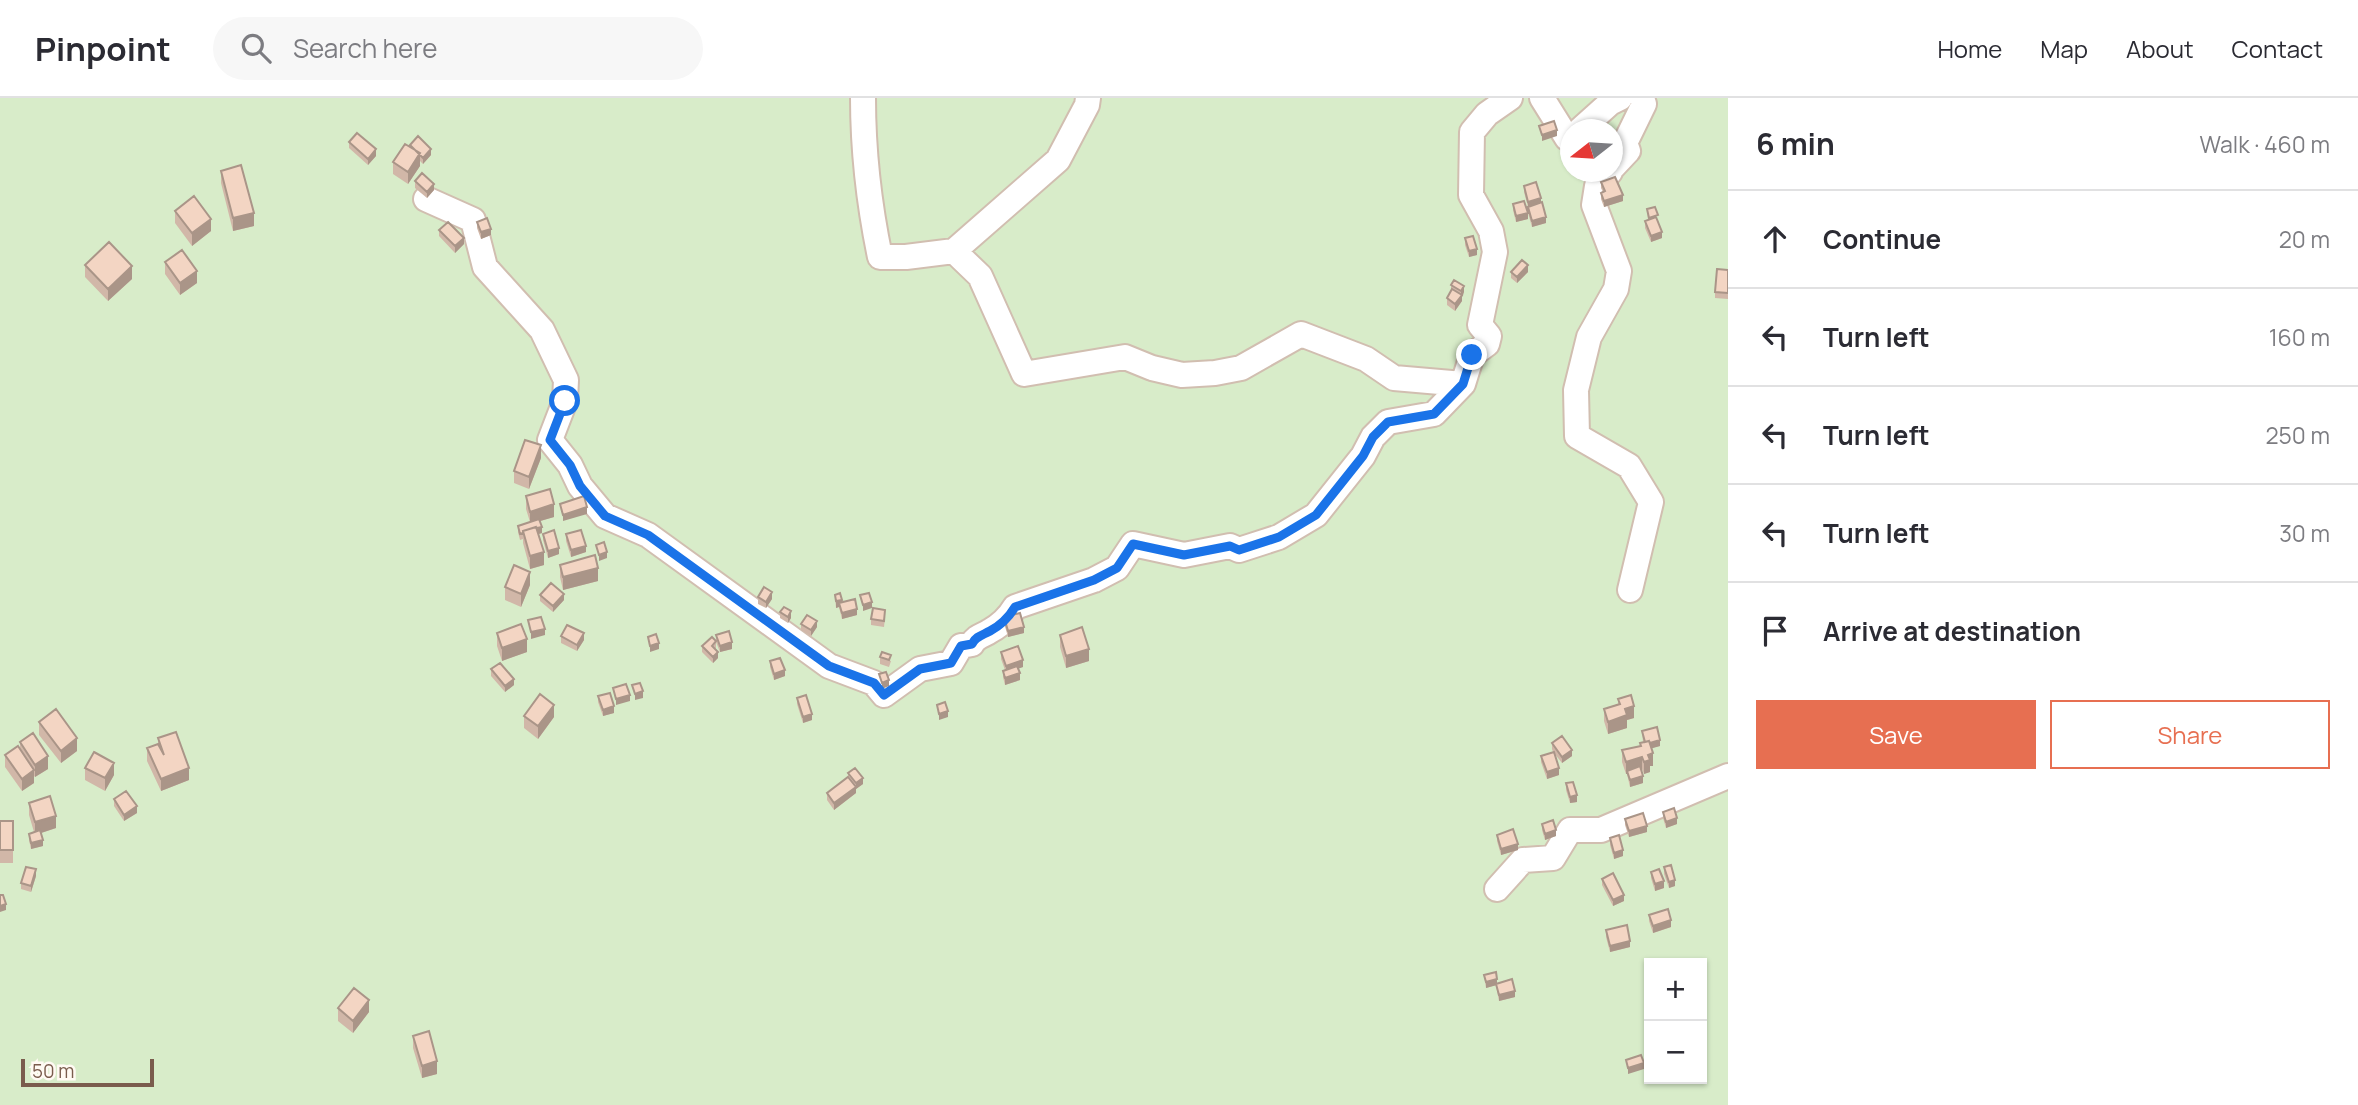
<!DOCTYPE html>
<meta charset="utf-8">
<style>
body{margin:0;font-family:Manrope,sans-serif;background:#f7f7f7;color:#2b2b33}
.controls{position:absolute;right:21px;bottom:21px;display:grid;overflow:hidden;border-radius:0px;box-shadow:0 2px 5px #0004}
.controls button{width:63px;height:63px;display:grid;place-items:center;padding:0;border:0;border-bottom:2px solid #e1e1e2;background:#fff;color:#2b2b33;font:35px sans-serif}
.compass{position:absolute;left:1560px;top:21px;width:63px;height:63px;border-radius:50%;background:#fff;box-shadow:0 2px 5px #0004;rotate:253deg}
.scale{position:absolute;left:21px;bottom:18px;width:133px;box-sizing:border-box;padding-left:7px;border:4px solid #7a5c4d;border-top:0;font-size:19px;line-height:24px;white-space:nowrap;color:#7a5c4d;-webkit-text-stroke:5px #fffaf3;paint-order:stroke}
.stop{position:absolute;width:21px;height:21px;margin:-16px;border:5px solid #1a73e8;border-radius:50%;background:#fff}
.stop.end{background:#1a73e8;border-color:#fff;box-shadow:0 2px 7px #0008}
.list{margin:0;padding:0;list-style:none}
h2{display:flex;justify-content:space-between;align-items:center;height:91px;margin:0;padding:0 28px;font-size:30px}
h2 small{font-size:23px;font-weight:400;color:#7c7c81}
.list li{display:grid;grid-template-columns:46px 1fr auto;gap:21px;align-items:center;box-sizing:border-box;height:98px;padding:0 28px;border-top:2px solid #e1e1e2}
.list b{display:block;font-size:26px;white-space:nowrap}
.list em{font-size:23px;font-style:normal;color:#7c7c81}
.actions{display:flex;gap:14px;padding:21px 28px}
.actions a{flex:1;padding:16px 0;border:2px solid #e76f51;border-radius:0px;text-align:center;font-size:24px;color:#e76f51}
.actions .main{background:#e76f51;color:#fff}
.icon{flex:none;width:38px;height:38px;fill:none;stroke:currentColor;stroke-width:2;stroke-linecap:round;stroke-linejoin:round}
.map{position:relative;flex:none;width:1728px;height:1007px;overflow:hidden}
header{display:flex;align-items:center;gap:42px;box-sizing:border-box;height:98px;padding:0 35px;background:#fff;border-bottom:2px solid #e1e1e2}
header strong{font-size:33px}
nav{display:flex;gap:38px;margin-inline-start:auto;font-size:24px}
.search{width:490px;height:63px;background:#f7f7f7;display:flex;align-items:center;gap:18px;box-sizing:border-box;padding:0 24px;border-radius:38px;color:#7c7c81;font-size:26px}
main{display:flex}
aside{flex:1;background:#fff}
.map>svg:first-child{display:block}
.green{fill:#d8ecc9;fill-rule:evenodd}
.lines{fill:none;stroke-linecap:round;stroke-linejoin:round}
.minor-casing{stroke:#d1beb0;stroke-width:28}
.minor{stroke:#fff;stroke-width:24}
.wall{fill:#d1b7a8}
.shaded-wall{fill:#aa9588}
.building{fill:#f3d5c3;stroke:#aa9588;stroke-width:2}
.route{stroke:#1a73e8;stroke-width:9}
</style>
<header>
<strong>Pinpoint</strong>
<div class="search"><svg class="icon" aria-label="search" viewBox="0 0 24 24"><circle cx="10" cy="10" r="6"/><path d="M15 15l6 6"/></svg>Search here</div>
<nav><a>Home</a><a>Map</a><a>About</a><a>Contact</a></nav>
</header>
<main>
<div class="map">
<svg width="1728" height="1007" viewBox="0 0 1728 1007">
<rect width="100%" height="100%" fill="#fdf6ec"/>
<path class="green" d="M0,0H1728V1007H0ZM1570,32H1612V74H1570ZM1649,865H1702V981H1649Z"/>
<g class="lines">
<g class="minor-casing">
<path id="minor" d="M863,0C863,54 869,106 880,159H906L954,153L980,178L1024,276L1125,259L1152,270L1182,277L1215,275L1241,270L1301,236L1366,261L1394,280L1463,286L1472,257L1487,246L1489,238L1480,227L1495,154L1491,133L1471,97L1472,34L1487,16L1510,0
M1542,0L1567,40L1570,38
M1580,32L1610,5L1620,0
M1612,70L1628,53L1625,45L1644,6L1642,0
M1610,74L1597,88L1594,107L1619,173L1616,191L1589,239L1576,292L1577,338L1629,368L1651,404L1630,492
M426,101L473,122L485,169L542,232L566,282L565,303L550,342L570,367L580,388L605,418L648,437L829,568L874,585L884,597L920,571L951,565L961,548L972,546C976,538 983,538 990,533C1001,527 1009,519 1015,509L1094,482L1117,470L1133,446L1184,457L1230,448L1239,452L1279,439L1316,417L1363,358L1373,339L1388,324L1434,316L1463,286
M954,153L1058,62L1087,7L1088,0
M1497,791L1523,762L1553,760L1570,732H1601L1728,678"/>
</g>
<use href="#minor" class="minor"/>
</g>
<path class="wall" d="M349,44L376,58L368,67L349,50Z
M410,47L431,57L423,66L420,63V68L408,86L393,76V64L410,49Z
M221,73L254,128L233,133L221,85Z
M415,83L434,92L427,100L415,90Z
M1601,84L1623,103L1604,109L1601,101V95L1603,94L1601,90Z
M1524,88L1541,105L1546,125L1532,129L1528,115V109L1524,94Z
M1513,106L1528,121L1516,124L1513,112Z
M1647,111L1658,122L1662,140L1651,144L1645,130V123L1648,122Z
M175,113L211,133L192,148L175,125Z
M477,124L491,137L481,141L477,130Z
M439,132L464,146L455,155L439,138Z
M1465,140L1477,157L1469,159L1465,147Z
M165,164L197,185L180,197L165,176Z
M85,167L132,181L108,203L85,179Z
M1728,172V201L1715,200V194Z
M1511,174H1528L1517,185L1511,180Z
M1451,187L1464,194L1462,199V203L1455,213L1447,207V200L1451,193Z
M541,360L529,391L514,385V373Z
M526,398L554,419L540,423L542,435L539,436L544,467L530,471L523,445V441L520,442L518,434V428L530,424L526,411Z
M543,436L559,456L548,460L543,442Z
M566,436L586,454L571,459L566,443Z
M560,467L598,483L563,492L560,479Z
M530,487L521,509L505,502V489Z
M540,497L564,502L553,514L540,503Z
M835,497L842,505L857,517L842,521L839,509L836,510Z
M758,499L772,501L766,510L758,506Z
M780,514L791,520L788,525L780,520Z
M885,519L884,529L871,527V521Z
M1004,519L1024,535L1008,539L1004,525Z
M801,526L817,529L811,538L801,532Z
M497,535L527,554L502,563L497,548Z
M716,537L732,551L720,554L716,544V550L715,551L718,560L713,565L702,554V548L716,543Z
M1060,537L1089,563L1066,570L1060,549Z
M561,538L584,542L577,553L561,545Z
M1001,554L1023,569L1018,570L1020,582L1005,587L1003,579V573L1005,572L1001,561Z
M880,559L891,563L889,569L880,566Z
M770,563L785,578L774,582L770,569Z
M491,571L514,587L505,594L491,578Z
M598,598L614,615L603,618L598,604Z
M797,600L812,622L803,625L797,606Z
M1618,601L1634,620L1627,622V630L1608,636L1604,623V611L1618,606Z
M524,618L554,619L538,641L524,630Z
M39,624L77,653L61,665L39,637Z
M1642,633L1660,648L1651,650L1653,668H1650V674L1644,676L1642,671L1641,672L1643,685L1630,689L1627,676H1626L1622,664V652L1640,648V645L1643,644Z
M158,640L189,682L161,693L147,663V650L158,646Z
M20,644L48,671L35,679L34,678V685L22,693L5,669V657L20,651Z
M1552,645L1572,658L1562,665L1554,655L1559,677L1547,681L1541,664V658L1553,654L1552,651Z
M85,670L114,677L105,693L85,682Z
M848,675L863,686L856,691V690V695L834,712L827,702V695L848,679Z
M1566,685L1577,704L1570,705L1566,692Z
M114,701L137,715L124,723L114,708Z
M29,705L56,730L41,735L43,748L31,751L29,742V736L34,734L29,717Z
M1663,714L1677,726L1666,730L1663,720Z
M1625,721L1647,734L1629,739L1625,727Z
M0,723H13V765H0Z
M1542,726L1556,738L1545,742L1542,732Z
M1497,737L1518,752L1501,757L1497,743Z
M1610,740L1623,758L1614,761L1610,747Z
M1664,769L1675,788L1669,790L1664,776Z
M1651,774L1664,790L1655,793L1651,780Z
M36,778L31,794L21,791V785Z
M1602,781L1624,803L1613,808L1602,787Z
M1649,817L1671,829L1653,835L1649,823Z
M1606,832L1630,849L1610,854L1606,839Z
M1484,877L1497,885L1515,899L1499,903L1496,887L1486,890Z
M338,910L369,914L353,935L338,923Z
M413,938L437,976L422,980L413,950Z"/>
<path class="shaded-wall" d="M1557,32V38L1542,43V37Z
M376,51V58L368,67V61Z
M431,51V57L423,66V60Z
M420,55V68L408,86V74Z
M434,86V92L427,100V94Z
M1623,97V103L1604,109V103Z
M1541,100V106L1528,110V104Z
M254,115V128L233,133V120Z
M1528,115V121L1516,124V118Z
M1546,119V125L1532,129V123Z
M211,121V133L192,148V135Z
M491,131V137L481,141V134Z
M1662,134V140L1651,144V138Z
M464,140V146L455,155V148Z
M1477,151V157L1469,159V153Z
M1528,167V174L1517,185V179Z
M132,168V181L108,203V191Z
M197,173V185L180,197V185Z
M1464,188V194L1462,199V203L1455,213V206L1461,197V193Z
M541,347V360L529,391V379Z
M554,406V419L530,426V414Z
M587,409V416L563,423V417Z
M542,429V435L525,440L523,435Z
M586,448V454L571,459V452Z
M559,450V456L548,460V453Z
M544,454V467L530,471V458Z
M607,454V460L599,463V457Z
M598,470V483L563,492V479Z
M530,474V487L521,509V496Z
M772,494V501L766,510V504Z
M564,496V502L553,514V508Z
M842,502V508L839,505V509L836,510V503Z
M872,504V510L863,513V507Z
M857,511V517L842,521V515Z
M791,513V520L788,525V519Z
M817,523V529L811,538V532Z
M1024,529V535L1008,539V533Z
M545,531V537L531,541V534Z
M584,535V542L577,553V547Z
M527,541V554L502,563V550Z
M732,544V551L720,554V548Z
M659,545V551L650,554V548Z
M1089,551V563L1066,570V558Z
M718,554V560L713,565V559Z
M1023,562V569L1006,575V568Z
M785,572V578L774,582V576Z
M1020,575V582L1005,587V580Z
M514,581V587L505,594V588Z
M889,582V588L882,591V585Z
M643,593V600L635,602V596Z
M630,597V603L616,607V601Z
M554,607V619L538,641V628Z
M614,608V615L603,618V612Z
M1634,608V620L1627,622V630L1608,636V624L1625,611Z
M948,613V619L939,622V616Z
M812,616V622L803,625V619Z
M77,640V653L61,665V653Z
M1660,642V648L1646,652V646Z
M1572,652V658L1562,665V659Z
M1653,655V668H1650V674L1644,676V664L1648,657Z
M48,658V671L35,679V667Z
M1642,659V671L1628,676L1627,673V676H1626V664Z
M114,665V677L105,693V680Z
M189,670V682L161,693V681Z
M1559,670V677L1547,681V674Z
M34,672V685L22,693V681Z
M1643,678V685L1630,689V682Z
M863,680V686L856,691V685Z
M856,689V695L834,712V705Z
M1577,697V704L1570,705V699Z
M137,708V715L124,723V717Z
M56,718V730L35,737V724Z
M1677,720V726L1666,730V724Z
M1647,728V734L1629,739V733Z
M1556,732V738L1545,742V736Z
M43,742V748L31,751V745Z
M1518,746V752L1501,757V751Z
M1623,752V758L1614,761V755Z
M36,771V778L31,794V788Z
M1675,782V788L1669,790V784Z
M1664,783V790L1655,793V786Z
M1624,797V803L1613,808V802Z
M6,806V812L0,814V808Z
M1671,822V829L1653,835V828Z
M1630,843V849L1610,854V848Z
M1497,881V887L1486,890V884Z
M1515,893V899L1499,903V897Z
M369,902V914L353,935V923Z
M437,963V976L422,980V968Z
M1644,965V971L1628,976V970Z"/>
<path class="building" d="M1554,23L1557,32L1542,37L1539,28Z
M357,35L376,51L368,61L349,44Z
M1571,37V48L1568,38Z
M418,38L431,51L423,60L410,47Z
M405,46L420,55L408,74L393,64Z
M241,67L254,115L233,120L221,73Z
M422,75L434,86L427,94L415,83Z
M1615,79L1623,97L1604,103L1601,95L1605,93L1601,84Z
M1536,84L1541,100L1528,104L1524,88Z
M194,98L211,121L192,135L175,113Z
M1524,103L1528,115L1516,118L1513,106Z
M1542,104L1546,119L1532,123L1528,109Z
M1655,109L1658,117L1649,120L1647,111Z
M1656,119L1662,134L1651,138L1645,123Z
M487,120L491,131L481,134L477,124Z
M448,124L464,140L455,148L439,132Z
M1473,138L1477,151L1469,153L1465,140Z
M109,144L132,168L108,191L85,167Z
M182,152L197,173L180,185L165,164Z
M1522,162L1528,167L1517,179L1511,174Z
M1717,171L1728,172V195L1715,194Z
M1454,182L1464,188L1461,193L1451,187Z
M1452,191L1462,197L1455,206L1447,200Z
M525,342L541,347L529,379L514,373Z
M550,391L554,406L530,414L526,398Z
M584,398L587,409L563,417L560,406Z
M539,421L542,429L537,430L536,429L523,433V435L520,436L518,428Z
M536,429L544,454L530,458L523,433Z
M554,432L559,450L548,453L543,436Z
M581,432L586,448L571,452L566,436Z
M604,444L607,454L599,457L596,447Z
M595,457L598,470L563,479L560,467Z
M514,467L530,474L521,496L505,489Z
M551,485L564,496L553,508L540,497Z
M764,489L772,494L766,504L758,499Z
M840,495L842,502L836,503L835,497Z
M869,495L872,504L863,507L860,497Z
M855,501L857,511L842,515L839,505Z
M784,509L791,513L788,519L780,514Z
M873,510L885,512L884,523L871,521Z
M1020,515L1024,529L1008,533L1004,519Z
M807,517L817,523L811,532L801,526Z
M541,519L545,531L531,534L528,522Z
M521,526L527,541L502,550L497,535Z
M567,527L584,535L577,547L561,538Z
M1082,529L1089,551L1066,558L1060,537Z
M729,533L732,544L720,548L716,537Z
M656,536L659,545L650,548L648,539Z
M712,539L716,543L712,548L718,554L713,559L702,548Z
M1018,548L1023,562L1006,568L1001,554Z
M882,554L891,557L889,562L880,559Z
M780,560L785,572L774,576L770,563Z
M500,565L514,581L505,588L491,571Z
M1017,568L1020,575L1005,580L1003,573Z
M886,574L889,582L882,585L879,576Z
M640,585L643,593L635,596L632,587Z
M626,586L630,597L616,601L613,590Z
M610,595L614,608L603,612L598,598Z
M540,596L554,607L538,628L524,618Z
M806,597L812,616L803,619L797,600Z
M1631,597L1634,608L1625,611L1627,617L1608,624L1604,611L1620,606L1618,601Z
M945,604L948,613L939,616L937,607Z
M56,611L77,640L61,653L39,624Z
M1657,629L1660,642L1650,645L1649,643L1645,644L1642,633Z
M176,634L189,670L161,681L147,650L158,646L164,657L158,640Z
M33,635L48,658L35,667L20,644Z
M1562,638L1572,652L1562,659L1552,645Z
M1649,643L1653,655L1648,657L1650,662L1644,664L1642,659L1626,664L1622,652L1641,648L1640,645Z
M18,648L34,672L22,681L5,657Z
M94,654L114,665L105,680L85,670Z
M1554,654L1559,670L1547,674L1541,658Z
M1640,668L1643,678L1630,682L1627,673Z
M855,670L863,680L856,685L848,675Z
M848,679L856,689L834,705L827,695Z
M1573,684L1577,697L1570,699L1566,685Z
M126,693L137,708L124,717L114,701Z
M50,698L56,718L35,724L29,705Z
M1674,710L1677,720L1666,724L1663,714Z
M1643,715L1647,728L1629,733L1625,721Z
M1553,722L1556,732L1545,736L1542,726Z
M0,723H13V752H0Z
M1513,731L1518,746L1501,751L1497,737Z
M40,732L43,742L31,745L29,736Z
M1619,737L1623,752L1614,755L1610,740Z
M1671,767L1675,782L1669,784L1664,769Z
M26,769L36,771L31,788L21,785Z
M1659,771L1664,783L1655,786L1651,774Z
M1613,775L1624,797L1613,802L1602,781Z
M0,797H3L6,806L0,808Z
M1668,811L1671,822L1653,828L1649,817Z
M1627,827L1630,843L1610,848L1606,832Z
M1496,874L1497,881L1486,884L1484,877Z
M1512,881L1515,893L1499,897L1496,886Z
M354,890L369,902L353,923L338,910Z
M429,933L437,963L422,968L413,938Z
M1641,957L1644,965L1628,970L1626,962Z"/>
<g class="lines">
<path class="route" d="M565,303L550,342L570,367L580,388L605,418L648,437L829,568L874,585L884,597L920,571L951,565L961,548L972,546C976,538 983,537 990,533C1001,527 1009,519 1015,509L1094,482L1117,470L1133,446L1184,457L1230,448L1239,452L1279,439L1316,417L1363,358L1373,339L1388,324L1434,316L1463,286L1472,257"/>
</g>
</svg>
<div class="controls">
<button>+</button>
<button>−</button>
</div>
<svg class="compass" viewBox="-18 -18 36 36"><path d="M0-13l5 13h-10z" fill="#e53935"/><path d="M0 13l5-13h-10z" fill="#7c7c81"/></svg>
<div class="scale">50 m</div>
<div class="stop" style="left:565px;top:303px"></div>
<div class="stop end" style="left:1472px;top:257px"></div>
</div>
<aside>
<h2>6 min<small>Walk · 460 m</small></h2>
<ul class="list">
<li><svg class="icon" aria-label="ahead" viewBox="0 0 24 24"><path d="M12 20V5M6 11l6-6 6 6"/></svg><div><b>Continue</b></div><em>20 m</em></li>
<li><svg class="icon" aria-label="left" viewBox="0 0 24 24"><path d="M17 20v-9H6M10 6l-5 5 5 5"/></svg><div><b>Turn left</b></div><em>160 m</em></li>
<li><svg class="icon" aria-label="left" viewBox="0 0 24 24"><path d="M17 20v-9H6M10 6l-5 5 5 5"/></svg><div><b>Turn left</b></div><em>250 m</em></li>
<li><svg class="icon" aria-label="left" viewBox="0 0 24 24"><path d="M17 20v-9H6M10 6l-5 5 5 5"/></svg><div><b>Turn left</b></div><em>30 m</em></li>
<li><svg class="icon" aria-label="arrive" viewBox="0 0 24 24"><path d="M6 21V4h12l-3 4 3 4H6"/></svg><div><b>Arrive at destination</b></div></li>
</ul>
<div class="actions"><a class="main">Save</a><a>Share</a></div>
</aside>
</main>
